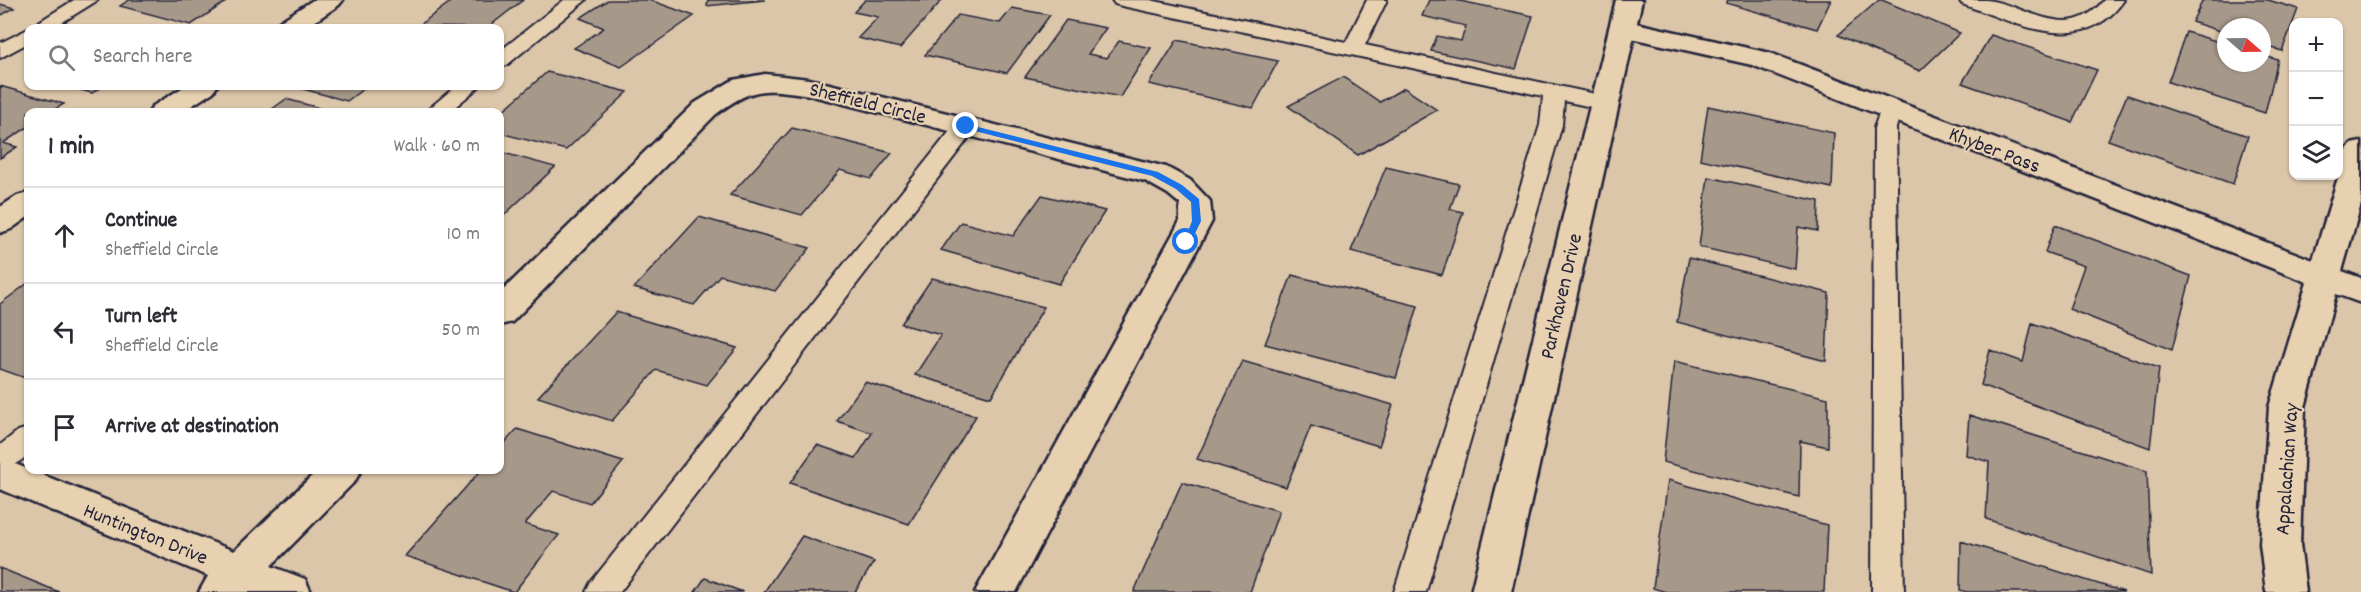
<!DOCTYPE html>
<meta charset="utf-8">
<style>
body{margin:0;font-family:Dekko,sans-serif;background:#f2f2f3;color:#2b2b33}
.controls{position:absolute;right:18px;top:18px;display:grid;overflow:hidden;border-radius:12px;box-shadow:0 2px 4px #0004}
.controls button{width:54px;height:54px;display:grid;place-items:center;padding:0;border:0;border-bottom:2px solid #e1e1e2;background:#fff;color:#2b2b33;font:30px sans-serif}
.compass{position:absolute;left:2217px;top:18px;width:54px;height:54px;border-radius:50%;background:#fff;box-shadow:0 2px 4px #0004;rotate:110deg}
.stop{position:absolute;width:18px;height:18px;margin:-14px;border:4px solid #1a73e8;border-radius:50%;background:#fff}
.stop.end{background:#1a73e8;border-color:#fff;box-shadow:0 2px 6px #0008}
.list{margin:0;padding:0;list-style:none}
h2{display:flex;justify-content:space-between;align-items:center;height:78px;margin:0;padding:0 24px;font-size:26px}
h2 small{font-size:20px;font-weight:400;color:#7c7c81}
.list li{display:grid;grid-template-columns:39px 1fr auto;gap:18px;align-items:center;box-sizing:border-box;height:96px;padding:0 24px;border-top:2px solid #e1e1e2}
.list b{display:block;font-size:22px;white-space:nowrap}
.list p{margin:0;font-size:20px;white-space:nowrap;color:#7c7c81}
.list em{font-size:20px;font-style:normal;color:#7c7c81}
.icon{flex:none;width:33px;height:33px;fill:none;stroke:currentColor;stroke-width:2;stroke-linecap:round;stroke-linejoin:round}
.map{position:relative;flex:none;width:2361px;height:592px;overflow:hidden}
.search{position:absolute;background:#fff;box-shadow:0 2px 4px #0004;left:24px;top:24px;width:480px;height:66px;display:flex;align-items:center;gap:15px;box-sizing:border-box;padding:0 21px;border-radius:12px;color:#7c7c81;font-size:22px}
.panel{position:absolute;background:#fff;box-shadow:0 2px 4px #0004;left:24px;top:108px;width:480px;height:366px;border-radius:12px}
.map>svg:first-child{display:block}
.building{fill:#a7998a;stroke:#22223b;stroke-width:1.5}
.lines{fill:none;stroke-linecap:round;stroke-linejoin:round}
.service-casing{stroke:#22223b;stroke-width:4}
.minor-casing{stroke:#22223b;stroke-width:5}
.tertiary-casing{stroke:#22223b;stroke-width:5}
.service{fill:#e7d1b0;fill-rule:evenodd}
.minor{fill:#e7d1b0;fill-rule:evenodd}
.tertiary{fill:#e7d1b0;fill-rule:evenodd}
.route{fill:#1a73e8}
.labels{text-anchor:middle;stroke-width:4.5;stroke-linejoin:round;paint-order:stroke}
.street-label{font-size:21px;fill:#22223b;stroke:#e7d1b0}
</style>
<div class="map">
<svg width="2361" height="592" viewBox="0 0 2361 592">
<rect width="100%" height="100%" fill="#dbc6a9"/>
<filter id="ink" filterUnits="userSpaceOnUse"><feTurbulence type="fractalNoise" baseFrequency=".0167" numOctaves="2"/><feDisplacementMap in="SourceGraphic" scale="12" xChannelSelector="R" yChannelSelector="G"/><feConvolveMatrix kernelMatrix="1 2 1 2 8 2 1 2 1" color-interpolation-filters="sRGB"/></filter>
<g filter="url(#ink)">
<path class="building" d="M129,0H229L191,25L120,6Z
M453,0H523L487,28L417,27Z
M608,0H650L694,16L621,67L574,48L604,28L580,18Z
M708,0H765L707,6Z
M865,0H942L900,48L858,38L878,17L854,12Z
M1429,0H1455L1533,16L1516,69L1431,51L1437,36L1461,41L1466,26L1422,16Z
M1728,0H1831L1817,29L1726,3Z
M1879,0H1882L1960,33L1920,71L1838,35Z
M2203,0H2268L2298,9L2282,51L2262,45V27H2226V33L2192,22Z
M0,4L14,8L0,16Z
M1012,8L1050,15L1007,73L925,55L958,15L1000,23Z
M1066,20L1106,28L1088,54L1107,58L1119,41L1151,48L1120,97L1025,77Z
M2186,32L2226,44V63H2262V55L2278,60L2265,113L2168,82Z
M1991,35L2097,70L2072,122L1962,83Z
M1177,40L1278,61L1253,108L1149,84Z
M547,72L628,92L566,150L500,133V113Z
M1343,77L1380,102L1404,88L1437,110L1358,155L1288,106Z
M0,86L64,104L50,112H28V127L3,143L17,147L0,158Z
M65,86H104L92,93Z
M308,86H367L347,101L303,89Z
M2127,95L2248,136L2233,184L2108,140Z
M286,99L334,112H268Z
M1708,106L1834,133L1832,188L1700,159Z
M792,128L892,153L871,179L840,170L802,215L730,195Z
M500,152L555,167L500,219Z
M1386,167L1459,184L1450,209L1463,212L1442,275L1351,251Z
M1708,177L1819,201L1818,231L1798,227L1795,269L1699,247Z
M1042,195L1105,211L1059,284L941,250L961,222L1013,236Z
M699,217L810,248L775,291L720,275L694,305L634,288Z
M2055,225L2191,276L2172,350L2069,309L2084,266L2045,252Z
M1689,258L1829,293L1826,361L1677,322Z
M1292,275L1418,306L1396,378L1265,344Z
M932,278L1044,307L991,397L915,375L941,335L901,324Z
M28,283V379L0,369V304Z
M616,312L737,348L707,385L656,370L612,421L538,397Z
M2032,323L2159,368L2150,448L1981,385L1990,350L2023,362Z
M1242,361L1393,405L1379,446L1311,426L1286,487L1197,459Z
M1674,361L1828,398V447L1800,441L1799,497L1663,462Z
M865,382L976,416L909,524L790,483L817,445L856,458L872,433L837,421Z
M1969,415L2147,471L2151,575L1986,519L1989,462L1966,455Z
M517,429L623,462L590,503L553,491L525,524L559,535L514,592L405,556L481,470H500V448Z
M1668,480L1827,525L1824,592H1666L1653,588Z
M1182,482L1279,511L1250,592H1134Z
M802,536L874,562L855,592H764Z
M1961,541L2124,592H1967L1960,590Z
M0,568L59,592H0Z
M705,578L743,592H695Z"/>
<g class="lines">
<g class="service-casing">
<path id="service" d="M74,0H98L53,28H29Z
M564,0H586L507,65L500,67V51Z
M1112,0H1150L1346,42L1367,0H1387L1365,45L1605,96L1613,98L1616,103L1613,108L1605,110L1564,101L1562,125L1426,592H1394L1540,125L1543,96L1122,6L1115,4Z
M1959,0C1968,0 1978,0 1987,0C2029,6 2068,44 2104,0H2124C2083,59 2016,23 1962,4Z
M28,29V43L0,58V43Z
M456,86H480L449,112H425Z
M1891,101L1899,103L1902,108L1896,128L1904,592H1872L1874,128L1883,103Z
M966,119L974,121L977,126L974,131L620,592H586L591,582L958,121Z
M28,428V455L10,469L0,473V445L18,431Z"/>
</g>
<g class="minor-casing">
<path id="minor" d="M313,0H343L339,5L305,28H275L279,22Z
M1622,20L1770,53L2313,260L2346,151L2351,144L2361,142V204L2342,271L2361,278V303L2336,294L2305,407L2300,544L2306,592H2266L2260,544L2269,407L2307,282L1752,65L1613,34L1609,28L1613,22Z
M765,74L809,79L1166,167L1190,180L1210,201L1212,221L1016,592H975L1180,221V204L1168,194L1145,181L809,95C764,88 752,87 715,115L512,322L500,325V293L695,103L733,80Z
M185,86H217L213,92L182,112H149L153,106Z
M28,193V217L11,229L0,233V207L17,196Z
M0,458L234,551L318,470H361L355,481L271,566L305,579L311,592H199L208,576L0,489Z"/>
</g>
<g class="tertiary-casing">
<path id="tertiary" d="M1616,0H1642L1511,592H1471Z"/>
</g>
<use href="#service" class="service"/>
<use href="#minor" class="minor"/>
<use href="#tertiary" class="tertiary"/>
</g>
</g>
<path class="route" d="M966,124L1158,172L1182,185L1199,199L1201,221L1190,244H1183L1192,221L1191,202L1176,189L1152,176L963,128Z"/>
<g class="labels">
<g class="street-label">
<text transform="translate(868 102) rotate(14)" y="7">Sheffield Circle</text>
<text transform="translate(1995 149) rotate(21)" y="7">Khyber Pass</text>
<text transform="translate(1560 296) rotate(-77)" y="7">Parkhaven Drive</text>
<text transform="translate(2286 469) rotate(-86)" y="7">Appalachian Way</text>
<text transform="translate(146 533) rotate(22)" y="7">Huntington Drive</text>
</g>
</g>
</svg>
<div class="controls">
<button>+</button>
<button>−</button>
<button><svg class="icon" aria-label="layers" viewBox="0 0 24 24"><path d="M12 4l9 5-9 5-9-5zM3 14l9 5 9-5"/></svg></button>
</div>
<svg class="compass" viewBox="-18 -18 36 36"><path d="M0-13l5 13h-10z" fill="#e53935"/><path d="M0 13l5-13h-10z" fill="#7c7c81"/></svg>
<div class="stop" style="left:1186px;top:242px"></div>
<div class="stop end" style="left:966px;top:126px"></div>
<div class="search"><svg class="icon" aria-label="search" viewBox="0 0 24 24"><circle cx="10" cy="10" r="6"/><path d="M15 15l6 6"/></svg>Search here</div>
<section class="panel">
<h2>1 min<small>Walk · 60 m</small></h2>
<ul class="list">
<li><svg class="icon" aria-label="ahead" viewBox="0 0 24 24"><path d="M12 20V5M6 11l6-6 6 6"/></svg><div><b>Continue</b><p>Sheffield Circle</p></div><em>10 m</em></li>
<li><svg class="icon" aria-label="left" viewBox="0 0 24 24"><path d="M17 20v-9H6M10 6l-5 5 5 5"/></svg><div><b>Turn left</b><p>Sheffield Circle</p></div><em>50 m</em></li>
<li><svg class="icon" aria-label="arrive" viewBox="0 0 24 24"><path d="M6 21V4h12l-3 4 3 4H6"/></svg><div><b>Arrive at destination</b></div></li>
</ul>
</section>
</div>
